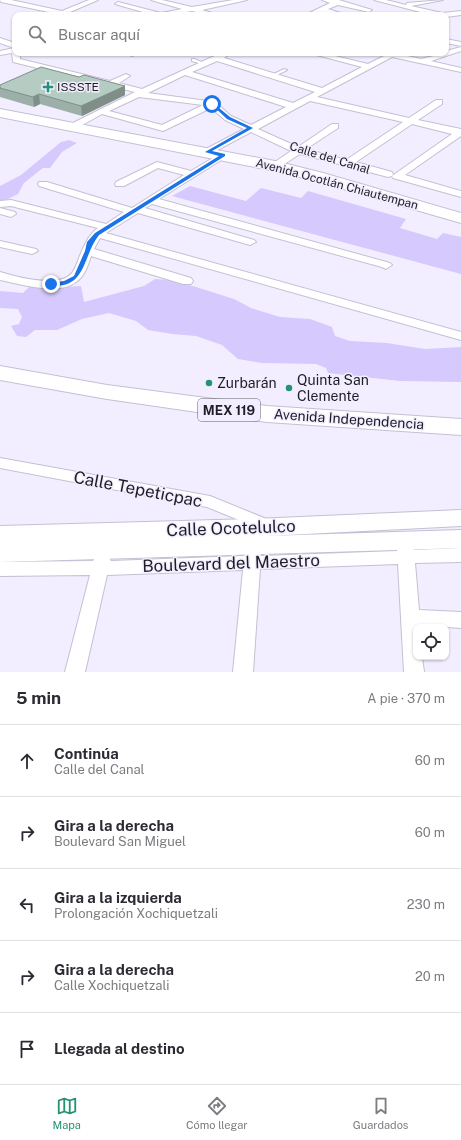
<!DOCTYPE html>
<html lang="es">
<meta charset="utf-8">
<style>
body{margin:0;font-family:"Public Sans",sans-serif;background:#f2f2f3;color:#2b2b33}
.controls{position:absolute;right:12px;bottom:12px;display:grid;overflow:hidden;border-radius:8px;box-shadow:0 1px 3px #0004}
.controls button{width:36px;height:36px;display:grid;place-items:center;padding:0;border:0;border-bottom:1px solid #e1e1e2;background:#fff;color:#2b2b33;font:20px sans-serif}
.stop{position:absolute;width:12px;height:12px;margin:-9px;border:3px solid #1a73e8;border-radius:50%;background:#fff}
.stop.end{background:#1a73e8;border-color:#fff;box-shadow:0 1px 4px #0008}
.list{margin:0;padding:0;list-style:none}
h2{display:flex;justify-content:space-between;align-items:center;height:52px;margin:0;padding:0 16px;font-size:17px}
h2 small{font-size:13px;font-weight:400;color:#7c7c81}
.list li{display:grid;grid-template-columns:26px 1fr auto;gap:12px;align-items:center;box-sizing:border-box;height:72px;padding:0 16px;border-top:1px solid #e1e1e2}
.list b{display:block;font-size:15px;white-space:nowrap}
.list p{margin:0;font-size:13px;white-space:nowrap;color:#7c7c81}
.list em{font-size:13px;font-style:normal;color:#7c7c81}
.icon{flex:none;width:22px;height:22px;fill:none;stroke:currentColor;stroke-width:2;stroke-linecap:round;stroke-linejoin:round}
.map{position:relative;flex:none;width:461px;height:672px;overflow:hidden}
.search{position:absolute;background:#fff;box-shadow:0 1px 3px #0004;left:12px;right:12px;top:12px;height:44px;display:flex;align-items:center;gap:10px;box-sizing:border-box;padding:0 14px;border-radius:8px;color:#7c7c81;font-size:15px}
.sheet{height:412px;background:#fff}
nav{display:flex;justify-content:space-around;align-items:center;box-sizing:border-box;height:56px;border-top:1px solid #e1e1e2;background:#fff;font-size:11px;color:#7c7c81}
nav a{display:grid;justify-items:center;gap:2px}
nav .on{color:#249273}
.map>svg:first-child{display:block}
.green{fill:#d6c9fd}
.lines{fill:none;stroke-linecap:round;stroke-linejoin:round}
.lane-casing{stroke:#c4c0d4;stroke-width:2}
.street-casing{stroke:#c4c0d4;stroke-width:2}
.secondary-casing{stroke:#c4c0d4;stroke-width:2}
.primary-casing{stroke:#c4c0d4;stroke-width:2}
.lane{fill:#fff;fill-rule:evenodd}
.street{fill:#fff;fill-rule:evenodd}
.secondary{fill:#fff;fill-rule:evenodd}
.primary{fill:#fff;fill-rule:evenodd}
.wall{fill:#9cafa8}
.shaded-wall{fill:#7f8f88}
.building{fill:#b5ccc3;stroke:#7f8f88}
.route{fill:#1a73e8}
.poi-dot{fill:#249273;stroke:#f2eeff;stroke-width:1.5}
.labels{text-anchor:middle;stroke-width:3;stroke-linejoin:round;paint-order:stroke}
.far-poi-label{font-size:12px;fill:#1f1d25;stroke:#f2eeff;text-anchor:start}
.far-street-label{font-size:12px;fill:#1f1d25;stroke:#f2eeff}
.shield{fill:#f2eeff;stroke:#5e5c66;stroke-width:1}
.shield-label{font-size:13px;font-weight:bold;fill:#1f1d25}
.poi-label{font-size:14px;fill:#1f1d25;stroke:#f2eeff;text-anchor:start}
.street-label{font-size:14px;fill:#1f1d25;stroke:#f2eeff}
.near-street-label{font-size:17px;fill:#1f1d25;stroke:#f2eeff}
</style>
<div class="map">
<svg width="461" height="672" viewBox="0 0 461 672">
<rect width="100%" height="100%" fill="#f2eeff"/>
<path class="green" d="M69,140L77,143L62,152L50,168H43L24,183L18,194L0,203V186L21,175L61,142Z
M190,186L246,201L261,188L301,198L308,191L406,219L400,228L437,239L443,233L461,237V274L172,196Z
M155,279L170,280L196,287L234,299L251,308L280,317L310,319L332,327L335,336L350,341L387,343L425,349L461,347V382L400,381L328,373L326,368L316,364L262,363L238,359L222,345L196,336L172,334L148,330L136,321L109,313L82,319L57,330H35L26,337L17,336L11,326L19,324L22,317L18,309L0,308V291L23,293L30,286L44,288L81,286L84,302L144,286Z"/>
<g class="lines">
<g class="lane-casing">
<path id="lane" d="M192,59H194L207,64L205,65L192,61Z
M284,69L287,70L273,77L270,76Z"/>
</g>
<g class="street-casing">
<path id="street" d="M0,0H11L62,11L89,0H98L63,15L1,2Z
M151,0H162L192,7L233,0H247L202,10L219,15H207L192,11L172,15H153L115,4L118,2L161,13L182,9Z
M322,0H339L372,10L369,12L338,5L328,9L347,15C338,15 330,12 322,12C317,12 311,15 305,15L330,3Z
M374,0H386L406,5L407,3L443,0L411,6L442,13L461,11V15L446,17V15H432Z
M0,38L15,43V53H20V59L110,81L126,74L130,76L119,83L142,89L221,53H231L224,58L322,88L362,67L309,53H323L368,64L384,56L379,53H394L421,59L446,53V51L461,47V51L431,61L461,68V72L392,57L317,97L409,118L436,100H442V104L418,120L461,129V136L405,175L461,191V197L393,178L392,176L452,134L412,124L356,162L392,172L393,174L392,176L388,177L300,154L278,168H272L270,166L272,164L291,151L251,132L210,154H204L202,152L204,150L244,129L225,120L211,108L163,131L102,114L75,129H69V125L135,92L13,62L12,53L0,55V51L14,48L0,43ZM217,61L315,92L293,103L192,72ZM185,75L286,107L251,125L231,116L215,102L148,93ZM139,97L203,105L162,125L109,111ZM310,101L403,122L346,160L306,149L338,128V124H332L298,147L258,129Z
M446,39L461,42V46L446,43Z
M106,53H120L116,55Z
M126,53H135L136,54L132,56Z
M223,152L226,153L228,155L226,157L159,199L390,263L392,265L386,269L382,267L152,204L145,208L254,240L256,242L250,245L138,213L106,233L461,332V340L100,238L94,249L191,278L193,281L191,284H183L91,256C88,265 85,276 76,282C58,296 20,284 0,280V272C17,277 59,289 72,273C76,268 78,260 81,253C85,244 89,234 98,228L11,206L0,207V201L11,200L106,224L124,212L39,186L38,184L39,182H47L132,208L184,175L158,168L124,186H116L115,184L116,182L157,162L191,171Z
M0,208L15,212L16,214L11,217L0,214Z
M0,241L36,249L38,251L32,254L0,247Z
M0,458L210,496L274,522L276,526L274,530L268,532L207,507L0,468Z
M405,541L411,543L414,550L461,548V562L415,563L419,610L461,612V628L420,625V627H416V657H422L424,672H404L398,564L260,569L253,672H233L243,570L107,575L85,672H65L90,575L0,576V562L93,561L96,556L102,554L108,556L111,561L244,556L247,549L253,547L259,549L261,556L397,551L399,543Z"/>
</g>
<g class="secondary-casing">
<path id="secondary" d="M461,510V526L266,536L461,530V548L0,562V544L92,541L0,544V526L253,519Z"/>
</g>
<g class="primary-casing">
<path id="primary" d="M0,109L275,161L323,173L461,213V223L312,180L275,171L0,117Z
M0,366L107,385L267,406L461,419V435L267,422L107,399L0,380Z"/>
</g>
<use href="#lane" class="lane"/>
<use href="#street" class="street"/>
<use href="#secondary" class="secondary"/>
<use href="#primary" class="primary"/>
</g>
<path class="wall" d="M79,77L125,86V95L82,116L40,104L34,107L0,97V85Z"/>
<path class="shaded-wall" d="M125,86V95L82,116L81,106Z
M39,94L40,104L34,107L33,97Z"/>
<path class="building" d="M41,67L79,77L84,75L125,86L81,106L39,94L33,97L0,88V85Z"/>
<path class="route" d="M210,103H213L230,117L253,128L212,151L225,154V156L99,235C82,256 87,291 48,285V283L64,281L74,276L85,251L87,242L95,233L219,156L205,152L247,128L227,119Z"/>
<g class="poi-dot">
<path d="M46 81h4v4h4v4h-4v4h-4v-4h-4v-4h4z"/>
<circle cx="209" cy="383" r="4"/>
<circle cx="289" cy="388" r="4"/>
</g>
<g class="labels">
<g class="far-poi-label">
<text x="57" y="91">ISSSTE</text>
</g>
<g class="far-street-label">
<text transform="translate(330 158) rotate(17)" y="4">Calle del Canal</text>
<text transform="translate(337 184) rotate(15)" y="4">Avenida Ocotlán Chiautempan</text>
</g>
<rect class="shield" x="198" y="399" width="62" height="22" rx="3"/>
<g class="shield-label">
<text x="229" y="415">MEX 119</text>
</g>
<g class="poi-label">
<text x="297" y="385">Quinta San<tspan x="297" dy="16">Clemente</tspan></text>
<text x="217" y="388">Zurbarán</text>
</g>
<g class="street-label">
<text transform="translate(349 419) rotate(4)" y="5">Avenida Independencia</text>
</g>
<g class="near-street-label">
<text transform="translate(138 489) rotate(11)" y="6">Calle Tepeticpac</text>
<text transform="translate(231 528) rotate(-2)" y="6">Calle Ocotelulco</text>
<text transform="translate(231 563) rotate(-2)" y="6">Boulevard del Maestro</text>
</g>
</g>
</svg>
<div class="controls">
<button><svg class="icon" aria-label="locate" viewBox="0 0 24 24"><circle cx="12" cy="12" r="6"/><path d="M12 2v4M12 18v4M2 12h4M18 12h4"/></svg></button>
</div>
<div class="stop" style="left:212px;top:104px"></div>
<div class="stop end" style="left:51px;top:284px"></div>
<div class="search"><svg class="icon" aria-label="search" viewBox="0 0 24 24"><circle cx="10" cy="10" r="6"/><path d="M15 15l6 6"/></svg>Buscar aquí</div>
</div>
<section class="sheet">
<h2>5 min<small>A pie · 370 m</small></h2>
<ul class="list">
<li><svg class="icon" aria-label="ahead" viewBox="0 0 24 24"><path d="M12 20V5M6 11l6-6 6 6"/></svg><div><b>Continúa</b><p>Calle del Canal</p></div><em>60 m</em></li>
<li><svg class="icon" aria-label="right" viewBox="0 0 24 24"><path d="M7 20v-9h11M14 6l5 5-5 5"/></svg><div><b>Gira a la derecha</b><p>Boulevard San Miguel</p></div><em>60 m</em></li>
<li><svg class="icon" aria-label="left" viewBox="0 0 24 24"><path d="M17 20v-9H6M10 6l-5 5 5 5"/></svg><div><b>Gira a la izquierda</b><p>Prolongación Xochiquetzali</p></div><em>230 m</em></li>
<li><svg class="icon" aria-label="right" viewBox="0 0 24 24"><path d="M7 20v-9h11M14 6l5 5-5 5"/></svg><div><b>Gira a la derecha</b><p>Calle Xochiquetzali</p></div><em>20 m</em></li>
<li><svg class="icon" aria-label="arrive" viewBox="0 0 24 24"><path d="M6 21V4h12l-3 4 3 4H6"/></svg><div><b>Llegada al destino</b></div></li>
</ul>
</section>
<nav>
<a class="on"><svg class="icon" aria-label="map" viewBox="0 0 24 24"><path d="M3 6l6-2 6 2 6-2v14l-6 2-6-2-6 2zM9 4v14M15 6v14"/></svg>Mapa</a>
<a><svg class="icon" aria-label="directions" viewBox="0 0 24 24"><path d="M12 3l9 9-9 9-9-9zM9 14v-3h6M13 9l2 2-2 2"/></svg>Cómo llegar</a>
<a><svg class="icon" aria-label="saved" viewBox="0 0 24 24"><path d="M7 4h10v16l-5-4-5 4z"/></svg>Guardados</a>
</nav>
